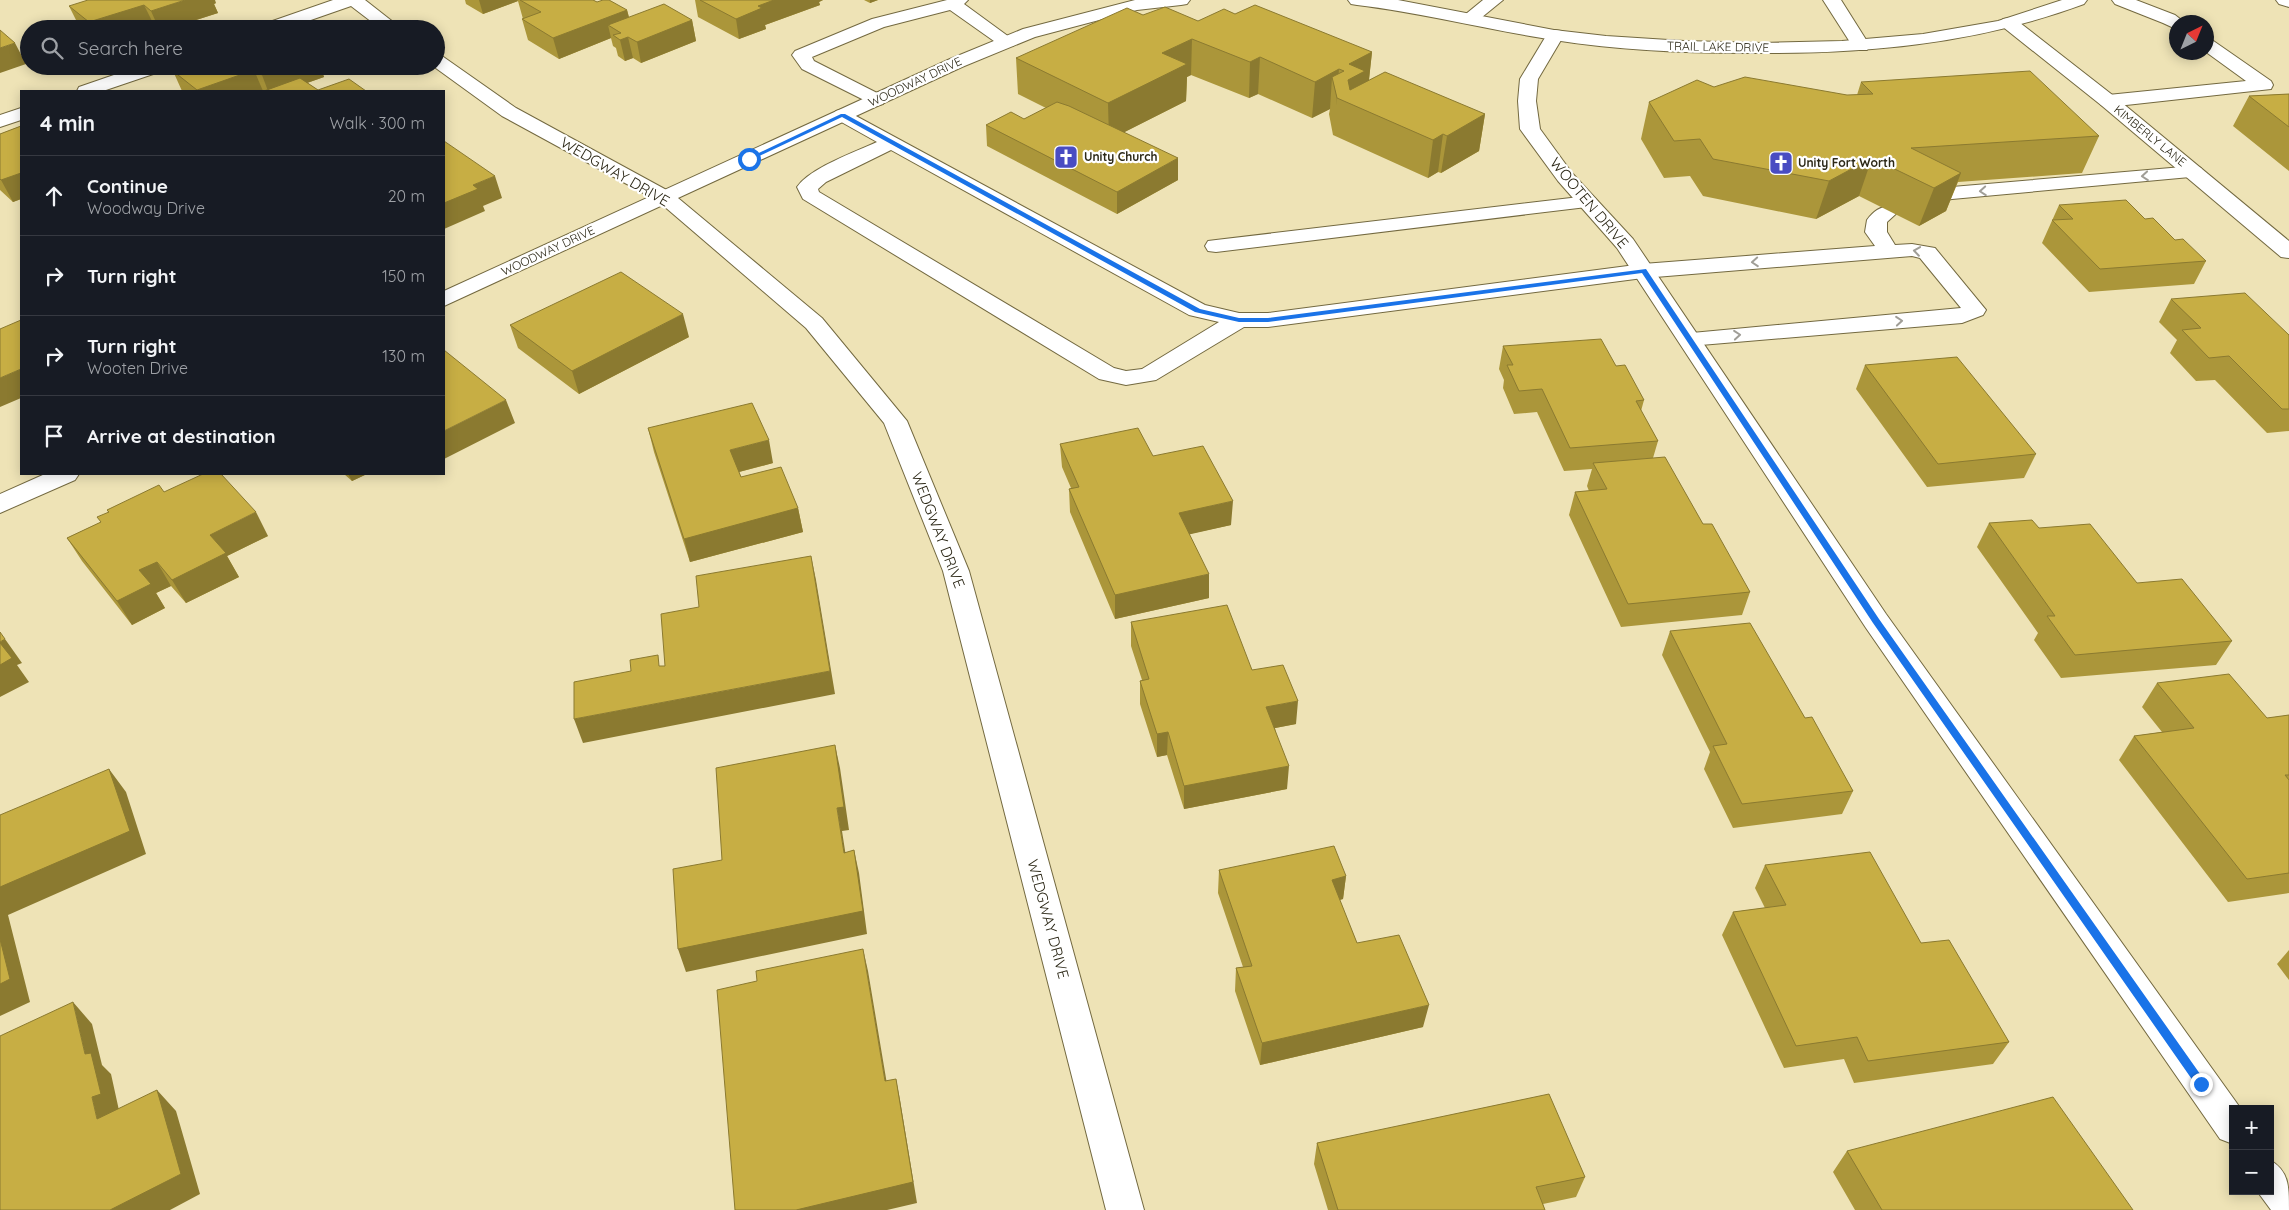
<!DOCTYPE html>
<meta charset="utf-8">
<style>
body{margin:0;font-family:Quicksand,sans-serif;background:#20242c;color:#f1f3f6}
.controls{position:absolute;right:15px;bottom:15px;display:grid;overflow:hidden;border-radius:0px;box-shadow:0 2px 12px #0003}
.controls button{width:45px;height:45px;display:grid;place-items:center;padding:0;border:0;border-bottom:1px solid #363941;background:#171b24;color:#f1f3f6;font:25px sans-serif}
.compass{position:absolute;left:2169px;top:15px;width:45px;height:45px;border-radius:50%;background:#171b24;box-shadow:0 2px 12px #0003;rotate:43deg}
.stop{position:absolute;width:15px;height:15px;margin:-11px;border:4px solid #1a73e8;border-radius:50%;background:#fff}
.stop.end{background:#1a73e8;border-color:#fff;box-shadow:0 1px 5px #0008}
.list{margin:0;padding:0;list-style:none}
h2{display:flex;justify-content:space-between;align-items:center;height:65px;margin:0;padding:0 20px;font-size:21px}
h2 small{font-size:16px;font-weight:400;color:#9ea1a6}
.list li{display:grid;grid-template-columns:32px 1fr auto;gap:15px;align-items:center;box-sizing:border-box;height:80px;padding:0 20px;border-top:1px solid #363941}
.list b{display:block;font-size:19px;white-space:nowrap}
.list p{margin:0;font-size:16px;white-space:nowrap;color:#9ea1a6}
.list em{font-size:16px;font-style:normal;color:#9ea1a6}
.icon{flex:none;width:28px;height:28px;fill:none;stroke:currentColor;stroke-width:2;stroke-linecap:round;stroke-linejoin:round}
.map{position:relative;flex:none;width:2289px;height:1210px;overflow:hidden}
.search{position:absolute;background:#171b24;box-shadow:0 2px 12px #0003;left:20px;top:20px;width:425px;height:55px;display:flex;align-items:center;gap:12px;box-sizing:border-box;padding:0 18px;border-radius:28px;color:#9ea1a6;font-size:19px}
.panel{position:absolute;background:#171b24;box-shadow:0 2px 12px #0003;left:20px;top:90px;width:425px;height:385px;border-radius:0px}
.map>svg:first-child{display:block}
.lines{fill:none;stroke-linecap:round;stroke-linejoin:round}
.service-casing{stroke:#736940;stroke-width:2}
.minor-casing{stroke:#736940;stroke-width:2}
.tertiary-casing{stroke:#736940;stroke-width:2}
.service{fill:#fff;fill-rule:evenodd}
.minor{fill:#fff;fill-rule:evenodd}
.tertiary{fill:#fff;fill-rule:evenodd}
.wall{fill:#ab963a}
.shaded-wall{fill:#8b7a30}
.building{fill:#c7ae44;stroke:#8b7a30}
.oneway{stroke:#a09e97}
.route{fill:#1a73e8}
.labels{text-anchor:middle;stroke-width:4.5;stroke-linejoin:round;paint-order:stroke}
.far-street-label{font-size:12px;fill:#2c2817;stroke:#fff}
.far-poi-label{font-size:12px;font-weight:bold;fill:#2c2817;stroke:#fff;text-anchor:start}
.street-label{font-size:15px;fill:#2c2817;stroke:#fff}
</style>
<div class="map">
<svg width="2289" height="1210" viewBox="0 0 2289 1210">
<rect width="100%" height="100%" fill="#eee3b6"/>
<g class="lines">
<g class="service-casing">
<path id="service" d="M947,0H968L964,4L1016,42L1013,46H1001L950,10L884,27L812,57L814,61L883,96L885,100L883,104L876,106L802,69L792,55L795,51L872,19Z
M1483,0H1503L1476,22H1464L1461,18Z
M1823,0H1841L1870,46L1867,50H1855Z
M2112,0H2136L2175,15L2184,22H2176V29L2163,23L2115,4Z
M2276,0H2289V7L2279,4Z
M2206,39L2212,40L2271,81L2273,85L2271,89L2108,107L2101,105L2099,101L2101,97L2108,95L2246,81L2206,52Z
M843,109L1205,305L1239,313H1268L1643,264L1875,246L1865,232L1867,220C1874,210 1884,204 1896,207L1899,211L1887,222V232L1895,245L1912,244L1935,248L1986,310L1983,315L1962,323L1689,346L1681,344L1678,339L1681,334L1961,308L1920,258L1912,256L1643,278L1268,327H1244L1156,380L1126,385L1099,379L803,199L797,187C810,168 855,152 877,142L836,119L833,115L836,111ZM891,150L1189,315L1219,322L1142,369L1126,371L1114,368L819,192L818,189L826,182Z
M2194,166L2201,168L2204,172L2201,176L1952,199L1921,204L1914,202L1911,198L1914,194L1952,187Z
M1588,196L1595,198L1598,202L1595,206L1216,252L1208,251L1205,246L1208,241L1216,240Z"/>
</g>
<g class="minor-casing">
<path id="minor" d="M333,0H365L402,29H381L351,6L285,29H258L261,25Z
M2009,18L2015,19L2115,97L2289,241V258L2281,257L2101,105L2003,27L2000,23L2003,19Z
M1555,30L1561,31L1564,35L1538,79L1536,101L1540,129L1572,173L1633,239L1886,614L2241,1109H2233V1144L2220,1139L1866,628L1617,248L1558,181L1520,129L1518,101L1520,79L1549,31Z
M436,55L442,56L516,108L672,193L822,318L907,421L969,571L1144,1210H1106L943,571L884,423L806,328L658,201L502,116L433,66H436Z
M140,66H168L165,70L103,91H77L79,87Z
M21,108V120L0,127V115Z
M2270,1160C2289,1171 2289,1186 2289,1210H2271L2257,1191H2270Z"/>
</g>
<g class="tertiary-casing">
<path id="tertiary" d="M1135,0H1190L1187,4L1181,5L1137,10L1035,37L962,67L444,306V291L950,59L1023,29Z
M1348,0H1398L1554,30L1606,36L1684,41L1762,43L1842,41L1923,34L1998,21L2062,0H2087L2084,4C1973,45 1864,54 1746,53C1682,53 1617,50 1554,40C1488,30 1424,13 1357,5L1351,4Z
M45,474H79L75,480L0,513V494Z"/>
</g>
<use href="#service" class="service"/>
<use href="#minor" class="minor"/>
<use href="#tertiary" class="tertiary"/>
</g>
<path class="wall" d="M465,0H593L597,2L627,10L629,17L692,20L696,41L641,63L633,58L625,61L618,56L616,48L613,46L611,38L559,59L528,40L522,19H523L518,1L483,14L466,4Z
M695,0H823L819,2L820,5L765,25L766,29L739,39L698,17Z
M864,0H878L870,3Z
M216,3L214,4L218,13L168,29H157L154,25L143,29H82L79,26L69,6Z
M1235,14L1372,52L1369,80L1485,114L1479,151L1441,173L1438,172L1428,178L1333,135L1329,114L1330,109L1312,118L1258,94L1249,98L1191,75L1187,77L1186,101L1124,132L1178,180L1117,214L987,146L986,125L1024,119L1046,108L1018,94L1016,58L1143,15L1198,21Z
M320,66L324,77L307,83L318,90L366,91H182L173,71Z
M1861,82L2099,136L2082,173L1958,182L1946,211L1919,226L1859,196L1816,219L1703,196L1690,176L1664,178L1641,139L1649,102L1714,87L1847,95H1857Z
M2289,94V171L2233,126L2249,96Z
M21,126V199L13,202L0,190V134Z
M2059,205L2145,219L2206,261L2194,284L2089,292L2042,243Z
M2171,299L2289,335V431L2267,433L2215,380L2196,381L2170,353L2177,340L2159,322Z
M510,325L689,337L579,394L518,348Z
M1503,346L1616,366L1644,400L1641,411L1658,441L1653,458L1703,524L1750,592L1742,615L1621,627L1569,515L1575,492L1589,491L1587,486L1592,469L1564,471L1537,412L1514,414L1503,388L1504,380L1499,369Z
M1865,365L2036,454L2024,478L1927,487L1856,389Z
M648,428L773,463L739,472L741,477L798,508L803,532L690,562L654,452Z
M1060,444L1153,456L1231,525L1189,534L1209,598L1115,619L1070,512L1069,489L1071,488L1062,467Z
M344,474H367L352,481Z
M164,492L268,536L227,556L239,577L186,603L171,586L156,593L165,608L132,625L82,561L67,538L101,522L108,512L107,510Z
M1989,523L2039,528L2137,583L2232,641L2216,665L2061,678L2034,640L2038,633L1977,547Z
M1131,622L1252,670L1296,724L1275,728L1287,789L1184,809L1167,755L1157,757L1140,704V681L1142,680L1131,646Z
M1670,631L1805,718L1853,791L1842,814L1733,828L1704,769L1710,752L1662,655Z
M2157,683L2267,718L2289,715V893L2228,902L2119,760L2134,736L2162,732L2142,707Z
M1765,865L1921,943L2009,1042L1993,1064L1854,1083L1844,1059L1784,1068L1722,935L1733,912L1765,908L1755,888Z
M1219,870L1346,876L1343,899L1339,900L1357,943L1423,1027L1260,1065L1235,991L1236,968L1243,967L1218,893Z
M2289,950V980L2277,964Z
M1317,1143L1585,1177L1576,1197L1543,1204L1545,1210H1328L1314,1164Z
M1847,1151L2133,1210H1855L1833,1172Z"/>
<path class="shaded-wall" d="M185,0H215L216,3L214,4L218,13L168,29H159L151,11Z
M479,0H517L518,1L483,14Z
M774,0H823L819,2L820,5L765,25L766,29L739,39L736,19L758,6Z
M870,0H878L870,3Z
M144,5L154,25L143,29H92L89,22Z
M627,10L632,30L621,33L608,25L611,38L559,59L553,38Z
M692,20L696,41L641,63L637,42Z
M628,37L633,58L625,61L620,40Z
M1192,39L1191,75L1187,77L1186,101L1109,140L1108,103L1162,53Z
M15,43L26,64L0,73V48Z
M1372,52L1368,88L1346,102L1349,64Z
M1260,57L1258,94L1249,98L1250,62Z
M286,66H320L324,77L284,91H268L262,75Z
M1339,69L1336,106L1337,98L1332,77L1330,109L1312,118L1315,82Z
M254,70L263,91H198L197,90Z
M1485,114L1479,151L1441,173L1447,136Z
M1443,134L1438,172L1428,178L1433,140Z
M1178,158V180L1117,214V192Z
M1872,158L1859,196L1816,219L1829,181Z
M21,173V199L13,202L1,180Z
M1961,173L1946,211L1919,226L1934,188Z
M495,176L502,198L483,206L485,211L444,229V203L473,185Z
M683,314L689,337L579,394L572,371Z
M21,369V398L0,407V378Z
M506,400L515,423L444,459V431Z
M769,440L773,463L735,473L730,450Z
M348,474H367L352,481Z
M1233,501L1231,525L1178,537L1179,513Z
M798,508L803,532L690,562L684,539Z
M256,512L268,536L227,556L239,577L186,603L172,580L210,535Z
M811,556L816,580L835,694L583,743L574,719L830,671Z
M157,562L171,586L156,593L165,608L132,625L117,601L139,570Z
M1209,574V598L1115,619V595Z
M5,639L22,663L17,665L29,682L0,697V642Z
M1298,701L1296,724L1264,730L1266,707Z
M1168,732L1167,755L1157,757V734Z
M835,745L840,768L849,830L842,831L849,876L844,853L837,808Z
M1289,766L1287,789L1184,809V786Z
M109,769L126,792L146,854L8,915L30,1002L0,1016V887Z
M854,850L859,873L867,934L686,972L678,949Z
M1346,876L1343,899L1328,903L1332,880Z
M863,949L868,971L890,1102L885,1081Z
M73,1002L92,1024L102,1065L111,1074L120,1115L97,1119L92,1097L85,1054Z
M1429,1005L1423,1027L1260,1065L1262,1043Z
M896,1079L900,1100L917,1203L887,1210H796Z
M157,1090L176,1111L200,1194L170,1210H110Z"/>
<path class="building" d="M88,0H185L151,11L144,5L89,22L69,6Z
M520,0H593L597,2L603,0H609L627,10L553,38L522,19L541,12Z
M700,0H774L758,6L762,8L736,19Z
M664,4L692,20L637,42L628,37L620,40L613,35L621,33L608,25Z
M1255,5L1372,52L1349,64L1365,71L1348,80L1350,90L1385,72L1485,114L1447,136L1443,134L1433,140L1337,98L1332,77L1344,71L1339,69L1315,82L1260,57L1250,62L1192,39L1162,53L1187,64L1108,103L1016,58L1127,8L1143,15L1165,7L1198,21L1224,9L1235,14Z
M0,30L15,43L0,48Z
M188,66H286L262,75L254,70L197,90L173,71Z
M2030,71L2099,136L1911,148L1961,173L1934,188L1872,158L1829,181L1713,159L1700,139L1674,141L1649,102L1697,80L1714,87L1745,77L1847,95L1873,94L1861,82Z
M300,78L318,90L349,79L366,91H264Z
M2289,94V127L2249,96Z
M1057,102L1069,106L1178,158L1117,192L986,125L1011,112L1024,119Z
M21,126V173L1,180L0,179V134Z
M444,141L495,176L473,185L478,189L444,203Z
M2126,200L2145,219L2153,218L2175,240L2183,239L2206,261L2100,269L2052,220L2073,219L2059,205Z
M621,272L683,314L572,371L510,325Z
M2245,293L2289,335V409H2282L2229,356L2209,358L2182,330L2201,328L2171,299Z
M21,320V369L0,378V329Z
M1601,339L1616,366L1625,365L1644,400L1636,401L1658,441L1570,448L1542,389L1519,391L1507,365H1513L1503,346Z
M444,350L506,400L444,431Z
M1957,357L2036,454L1938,464L1865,365Z
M752,403L769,440L730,450L741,477L781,467L798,508L684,539L648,428Z
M1138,428L1153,456L1203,446L1233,501L1179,513L1209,574L1115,595L1069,489L1079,487L1060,444Z
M1665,457L1703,524H1712L1750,592L1628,604L1575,492L1607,489L1593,463Z
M203,474H221L256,512L210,535L226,553L172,580L157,562L139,570L151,584L117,601L67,538L101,522L97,517L109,512L107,510L159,485L164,492Z
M2032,520L2039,528L2090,524L2137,583L2182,579L2232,641L2075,655L2047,616H2055L1989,523Z
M811,556L830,671L574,719V682L631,671L630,660L658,655L659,666H665L661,614L699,607L696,576Z
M1227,605L1252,670L1283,665L1298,701L1266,707L1289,766L1184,786L1168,732L1157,734L1140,681L1149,679L1131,622Z
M1750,623L1805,718L1812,717L1853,791L1742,804L1713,746L1727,744L1670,631Z
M0,632L5,639L0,642Z
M0,643L12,658L0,665Z
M2229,674L2267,718L2289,715V775H2285L2289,780V873L2247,879L2134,736L2194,728L2157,683Z
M835,745L844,807L837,808L844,853L854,850L863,911L678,949L673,869L722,860L716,768Z
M109,769L130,831L0,887V815Z
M1334,846L1346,876L1332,880L1357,943L1399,935L1429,1005L1262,1043L1236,968L1252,966L1219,870Z
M1870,852L1921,943L1949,940L2009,1042L1868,1061L1857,1037L1796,1046L1733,912L1786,905L1765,865Z
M0,939L10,979L0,984Z
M863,949L885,1081L896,1079L913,1182L796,1210H735L717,990L757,981L756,971Z
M73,1002L85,1054L91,1053L101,1094L92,1097L97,1119L157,1090L181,1174L110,1210H0V1036Z
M1549,1094L1585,1177L1536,1187L1545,1210H1338L1317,1143Z
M2053,1097L2133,1210H1882L1847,1151Z"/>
<defs><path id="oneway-chevron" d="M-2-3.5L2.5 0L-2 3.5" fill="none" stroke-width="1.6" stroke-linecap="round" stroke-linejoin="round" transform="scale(1.25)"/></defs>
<g class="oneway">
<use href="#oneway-chevron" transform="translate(2145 176) rotate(175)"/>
<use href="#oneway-chevron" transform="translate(1983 191) rotate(176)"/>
<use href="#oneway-chevron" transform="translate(1917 251) rotate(-172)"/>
<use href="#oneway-chevron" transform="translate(1755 262) rotate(176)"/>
<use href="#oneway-chevron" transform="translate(1899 321) rotate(-5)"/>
<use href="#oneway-chevron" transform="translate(1737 335) rotate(-5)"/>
</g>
<path class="route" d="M841,114H845L1200,309L1239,318H1268L1646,269L1879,619L2205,1081V1088H2198L1873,623L1642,273L1268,322H1239L1195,312L842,117L751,160L746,159Z"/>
<defs>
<g id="church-square" transform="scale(1.25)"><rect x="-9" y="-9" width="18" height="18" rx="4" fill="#494cc2" stroke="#fff"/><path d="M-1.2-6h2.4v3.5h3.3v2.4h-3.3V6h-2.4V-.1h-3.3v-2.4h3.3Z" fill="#fff"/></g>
</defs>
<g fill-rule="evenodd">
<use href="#church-square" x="1066" y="157"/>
<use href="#church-square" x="1781" y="163"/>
</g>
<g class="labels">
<g class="far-street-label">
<text transform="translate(1718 47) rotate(1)" y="4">TRAIL LAKE DRIVE</text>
<text transform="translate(915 82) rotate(-25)" y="4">WOODWAY DRIVE</text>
<text transform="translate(2150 136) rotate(39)" y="4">KIMBERLY LANE</text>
<text transform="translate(548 251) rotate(-25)" y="4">WOODWAY DRIVE</text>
</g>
<g class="far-poi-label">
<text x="1084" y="161">Unity Church</text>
<text x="1798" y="167">Unity Fort Worth</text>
</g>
<g class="street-label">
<text transform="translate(615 172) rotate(30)" y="5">WEDGWAY DRIVE</text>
<text transform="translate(1589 203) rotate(50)" y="5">WOOTEN DRIVE</text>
<text transform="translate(938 530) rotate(69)" y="5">WEDGWAY DRIVE</text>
<text transform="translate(1048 919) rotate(75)" y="5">WEDGWAY DRIVE</text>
</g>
</g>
</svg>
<div class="controls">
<button>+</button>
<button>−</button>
</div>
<svg class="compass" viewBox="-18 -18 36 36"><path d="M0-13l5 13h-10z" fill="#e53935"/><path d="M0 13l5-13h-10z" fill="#9ea1a6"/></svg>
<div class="stop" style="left:749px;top:159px"></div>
<div class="stop end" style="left:2201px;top:1084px"></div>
<div class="search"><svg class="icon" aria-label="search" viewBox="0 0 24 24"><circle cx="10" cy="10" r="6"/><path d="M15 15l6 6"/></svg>Search here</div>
<section class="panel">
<h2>4 min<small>Walk · 300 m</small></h2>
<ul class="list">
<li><svg class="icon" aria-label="ahead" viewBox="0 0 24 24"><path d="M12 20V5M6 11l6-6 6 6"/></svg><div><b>Continue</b><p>Woodway Drive</p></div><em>20 m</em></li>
<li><svg class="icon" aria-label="right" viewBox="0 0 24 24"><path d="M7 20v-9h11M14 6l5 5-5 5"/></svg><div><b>Turn right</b></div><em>150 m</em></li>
<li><svg class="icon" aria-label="right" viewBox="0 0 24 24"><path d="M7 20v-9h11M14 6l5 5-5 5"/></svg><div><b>Turn right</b><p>Wooten Drive</p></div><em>130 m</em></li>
<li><svg class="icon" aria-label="arrive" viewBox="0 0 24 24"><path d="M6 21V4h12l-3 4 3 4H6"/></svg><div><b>Arrive at destination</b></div></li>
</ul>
</section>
</div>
